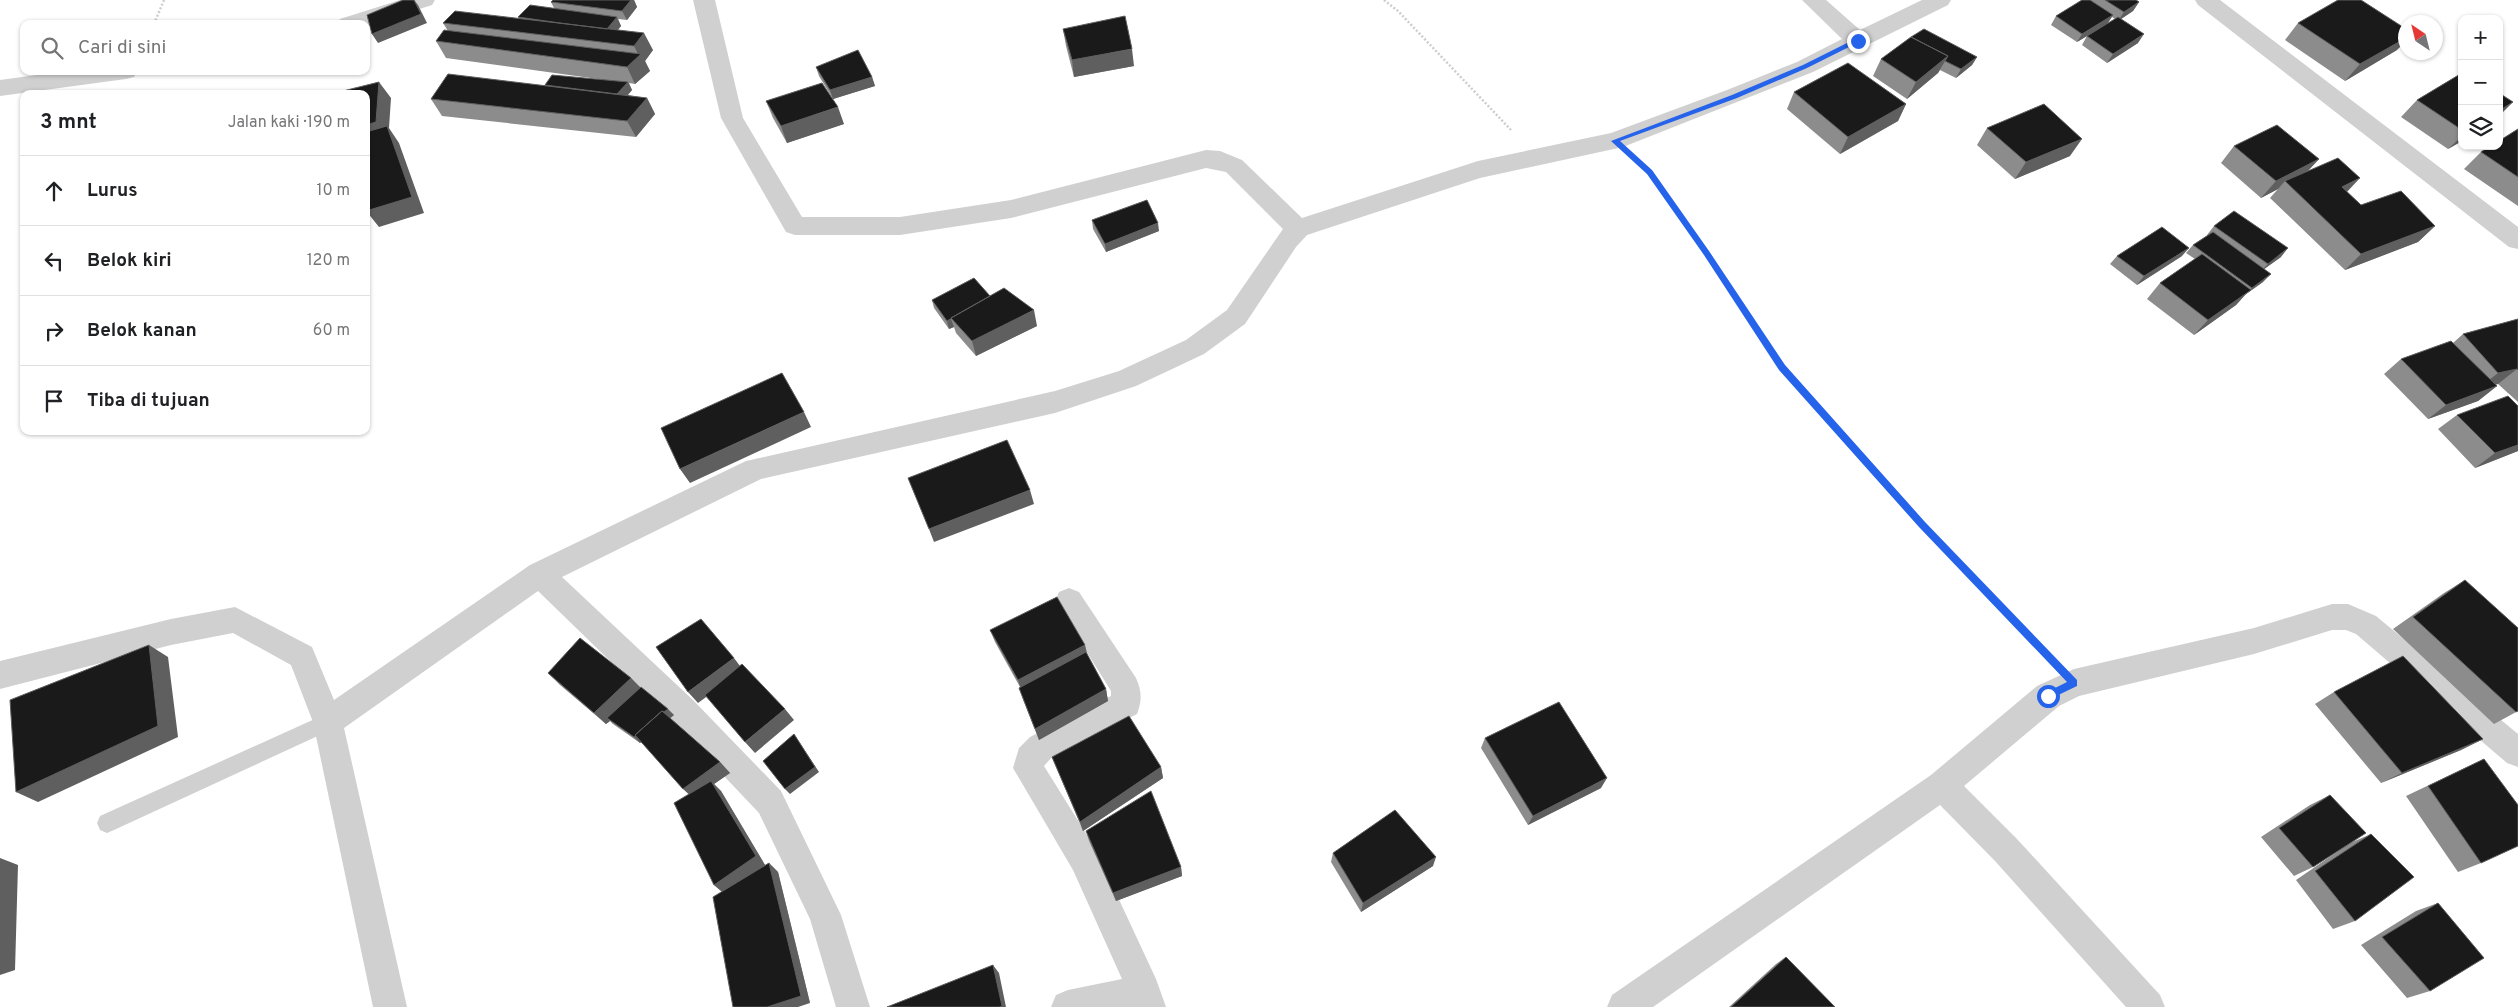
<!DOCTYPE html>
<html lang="id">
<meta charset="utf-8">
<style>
body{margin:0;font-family:Overpass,sans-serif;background:#f2f2f2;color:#202124}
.controls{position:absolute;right:15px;top:15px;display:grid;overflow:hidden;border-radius:10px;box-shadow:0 1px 4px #0004}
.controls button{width:45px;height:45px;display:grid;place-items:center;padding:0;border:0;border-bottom:1px solid #e0e0e0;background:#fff;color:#202124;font:25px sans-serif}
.compass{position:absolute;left:2398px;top:15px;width:45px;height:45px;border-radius:50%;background:#fff;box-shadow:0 1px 4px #0004;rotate:325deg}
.stop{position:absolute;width:15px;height:15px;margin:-11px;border:4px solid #2563eb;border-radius:50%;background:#fff}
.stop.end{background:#2563eb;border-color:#fff;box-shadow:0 1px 5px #0008}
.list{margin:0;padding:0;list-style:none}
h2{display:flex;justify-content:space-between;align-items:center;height:65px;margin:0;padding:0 20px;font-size:21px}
h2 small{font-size:16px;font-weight:400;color:#757577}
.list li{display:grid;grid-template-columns:32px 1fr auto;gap:15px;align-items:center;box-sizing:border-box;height:70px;padding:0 20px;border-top:1px solid #e0e0e0}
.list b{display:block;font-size:19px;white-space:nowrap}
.list em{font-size:16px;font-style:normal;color:#757577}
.icon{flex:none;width:28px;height:28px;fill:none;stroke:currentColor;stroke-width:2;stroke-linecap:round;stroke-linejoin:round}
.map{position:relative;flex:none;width:2518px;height:1007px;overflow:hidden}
.search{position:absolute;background:#fff;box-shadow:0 1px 4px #0004;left:20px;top:20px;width:350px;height:55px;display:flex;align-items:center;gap:12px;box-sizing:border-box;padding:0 18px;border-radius:10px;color:#757577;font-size:19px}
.panel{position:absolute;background:#fff;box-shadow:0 1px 4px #0004;left:20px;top:90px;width:350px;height:345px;border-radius:10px}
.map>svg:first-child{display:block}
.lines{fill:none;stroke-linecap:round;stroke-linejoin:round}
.path-far1{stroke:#cdcdcd;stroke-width:2.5;stroke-dasharray:2 2;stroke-linecap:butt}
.path{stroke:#cdcdcd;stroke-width:3;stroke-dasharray:2.5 2.5;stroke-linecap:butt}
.service{fill:#d0d0d0;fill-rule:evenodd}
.minor{fill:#d0d0d0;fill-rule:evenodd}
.wall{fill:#8c8c8c}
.shaded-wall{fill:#5f5f5f}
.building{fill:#1a1a1a;stroke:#5f5f5f}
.route{fill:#2563eb}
</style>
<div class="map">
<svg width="2518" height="1007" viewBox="0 0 2518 1007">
<rect width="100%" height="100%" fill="#fff"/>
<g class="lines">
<path class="path-far1" d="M1384,0L1398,11L1511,130
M154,24L164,0
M1641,165L1649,172L1782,367L1855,449"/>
<path class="path" d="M1854,448L1922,524L2048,655"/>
<path class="service" d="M328,713L335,716L338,722L335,728L114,830L107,833L100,830L97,823L100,816Z"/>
<path class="minor" d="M400,0H435L432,5L366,26V24H337L340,19Z
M693,0H715L743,118L802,217H900L1011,200L1206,150L1220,151L1242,160L1302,218L1478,161L1611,133L1727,90L1797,62L1842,39L1802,0H1826L1860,30L1922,0H1951L1948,5L1813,72L1623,147L1480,178L1307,235L1296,247L1245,324L1204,354L1136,386L1055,413L761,479L562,577L693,700L781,791L841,915L870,1007H836L810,919L759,813L671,720L538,591L344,728L407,1007H373L313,722L291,665L233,633L171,645L0,689V661L171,619L235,607L312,647L334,700L530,565L746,461L1055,391L1119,371L1186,340L1227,310L1283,229L1226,172L1206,168L1011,218L900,235H795L786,232L721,118Z
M2195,0H2220L2518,227V249L2509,247L2198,5Z
M66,71H137L134,77L126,79L0,96V80Z
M1069,588L1079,592L1136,678C1142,691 1142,701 1137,714L1052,757L1044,766L1095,848L1156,979L1166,1007H1051L1056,995L1068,990L1122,979L1073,870L1013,768L1019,748L1030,737L1111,696V691L1055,601L1059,592Z
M2332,604H2348L2376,616L2518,734V767L2507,763L2356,634L2346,630H2332L2254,654L2079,696L2059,706L1964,786L2017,839L2160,995L2165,1007H2126L1995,861L1940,805L1653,1007H1607L1612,995L1931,775L2037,686L2074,669L2254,628Z"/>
</g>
<path class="wall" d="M634,0L637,7L627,20L618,19L621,26L618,30L653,50L645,61L650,71L635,84L629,83L632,90L628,95L647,98L655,114L636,137L442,116L431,99L598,79L446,58L436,41L448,31L443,23L519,19L518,17L554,8L551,2Z
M2082,0H2136L2139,2L2133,11L2121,19L2138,43L2107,63L2082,45L2087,36L2115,19L2112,17L2107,24L2077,42L2051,25L2056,16Z
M2298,23L2397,50L2345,81L2285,40Z
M1063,29L1134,66L1074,77L1066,46Z
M1977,57L1972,65L1956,78L1940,70L1938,73L1907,99L1873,76L1881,59Z
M816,67L872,77L875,86L833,99L819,76Z
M2462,73V141L2448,149L2401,117L2417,100Z
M1794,92L1906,104L1898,121L1840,154L1787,109Z
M766,101L844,124L787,143L773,118Z
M1987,128L2070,156L2015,179L1977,145Z
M2518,129V206L2464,169L2481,152Z
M2234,146L2319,159L2308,171L2347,192L2361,205L2435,226L2418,242L2345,270L2270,198L2278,189L2261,198L2221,163Z
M1092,220L1159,231L1106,252L1093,229Z
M2214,226L2281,257L2264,269L2263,282L2246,294L2236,305L2194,335L2147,299L2160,283L2195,259L2186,253L2193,245L2208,235H2207Z
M2117,256H2182L2137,285L2110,264Z
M990,296L1037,326L976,356L956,333L954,327L949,329L934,308L932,300Z
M2518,319V402L2498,384L2495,385L2497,386L2478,401L2428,419L2384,374L2401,359L2453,343L2463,334Z
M2457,415L2518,451L2475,468L2438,429Z
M2465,580L2518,711L2494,724L2393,629L2444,593Z
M990,630L1087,654L1106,689L1108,701L1039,740L1023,699L1020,687L995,642Z
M548,673L631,678L640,688L674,715L670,718L720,762L730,773L714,784L721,791L765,865L759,869L769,863L778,872L810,1003L722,892L714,885L689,794L641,742L640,743L613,724L610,721L606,724L560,685Z
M2334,692L2483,739L2461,750L2381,783L2315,704Z
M1485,738L1601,788L1528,825L1481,748Z
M1052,757L1161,767L1163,778L1083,831Z
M2484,759L2481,863L2458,872L2406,796Z
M2330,795L2313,867L2294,876L2261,837L2310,805Z
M1086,831L1181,867L1182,876L1116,901L1089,841Z
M2371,834L2355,921L2333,929L2296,880L2350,843Z
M1333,853L1433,866L1361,912L1331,862Z
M2438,903L2430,991L2407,998L2361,945L2416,911Z
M1786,957L1835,1007H1729L1776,964Z"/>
<path class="shaded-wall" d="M414,0L418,5L427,23L378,43L372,34Z
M631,0H634L637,7L627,20L622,11Z
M2139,2L2133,11L2118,21L2124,12Z
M2113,15L2107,24L2077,42L2082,34Z
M617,17L621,26L610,39L606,30Z
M644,33L653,50L645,61L650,71L635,84L627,67L639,56L634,46Z
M2144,34L2138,43L2107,63L2113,54Z
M2406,38V41L2397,50L2345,81L2360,64Z
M1132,49L1134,66L1074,77L1072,60Z
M1948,56L1938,73L1907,99L1916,82Z
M1977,57L1972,65L1956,78L1961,69Z
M872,77L875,86L833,99L830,90Z
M379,82L391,98L389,128L399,143L424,213L379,227L367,212L370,229L366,231V125Z
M628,82L632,90L620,104L616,96Z
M647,98L655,114L636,137L627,121Z
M2513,102L2499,116V111Z
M1906,104L1898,121L1840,154L1848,137Z
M838,107L844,124L787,143L781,126Z
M2462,136V141L2448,149Z
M2082,139L2070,156L2015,179L2026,162Z
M2319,159L2304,175L2285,181L2278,189L2261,198L2276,181Z
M2360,178L2345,194L2342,187Z
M1158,223L1159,231L1106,252L1105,244Z
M2435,226L2418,242L2345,270L2361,254Z
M2189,248L2182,256L2137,285L2144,276Z
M2288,248L2281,257L2260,272L2268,264Z
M2271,274L2263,282L2246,294L2236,305L2194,335L2208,320L2249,291L2252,288Z
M1034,310L1037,326L976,356L972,341Z
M951,319L954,327L949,329L947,321Z
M2517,369L2498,384L2479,388L2498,373Z
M2497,386L2478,401L2428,419L2446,405Z
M804,412L811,427L690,483L680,469Z
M2518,445V451L2475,468L2495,453Z
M1030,490L1034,504L934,542L929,529Z
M149,645L168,657L178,737L38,802L16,792Z
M1085,645L1088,657L1022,692L1018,680Z
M734,658L743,670L698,703L688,692Z
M631,678L642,689L607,718L610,721L606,724L594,713Z
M1106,689L1108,701L1039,740L1035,729Z
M668,709L674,715L640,743L634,737Z
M785,709L794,720L755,753L745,742Z
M794,734L819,772L790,794L785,789Z
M2483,739L2461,750L2381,783L2402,773Z
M720,762L730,773L714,784L721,791L765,865L725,894L714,885L694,799L683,789Z
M1161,767L1163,778L1083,831L1080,822Z
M1607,778L1601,788L1528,825L1533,816Z
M1436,857L1433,866L1361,912L1363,903Z
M0,858L18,865L15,970L0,975Z
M769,863L778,872L810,1003L798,1007H767Z
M1181,867L1182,876L1116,901L1113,893Z
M993,965L999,973L1006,1007H999Z"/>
<path class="building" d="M403,0H414L421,14L372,34L367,15Z
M553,0H631L622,11L551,2Z
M2082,0H2090L2113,15L2082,34L2056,16Z
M2105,0H2136L2139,2L2124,12Z
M2338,0H2361L2406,29V38L2360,64L2298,23Z
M530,5L617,17L607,29L560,23L518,17Z
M455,11L644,33L634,46L443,23Z
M1125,16L1132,49L1072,60L1063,29Z
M2118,17L2144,34L2113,54L2087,36Z
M1924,29L1977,57L1961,69L1945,61L1948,56L1911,37Z
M444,30L641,54L627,67L436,41Z
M1911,37L1948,56L1916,82L1881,59Z
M858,50L872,77L830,90L816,67Z
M1848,63L1906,104L1848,137L1794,92Z
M2462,73V130L2417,100Z
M448,74L647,98L627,121L431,99Z
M552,75L628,82L617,94L545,85Z
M379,82L376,122L366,125V94H331Z
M822,83L838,107L781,126L766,101Z
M2499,93L2513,102L2499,111Z
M2044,104L2082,139L2026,162L1987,128Z
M2277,125L2319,159L2276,181L2234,146Z
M387,126L412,197L366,211V132Z
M2518,129V177L2481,152L2490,146H2499V141Z
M2338,158L2360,178L2342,187L2361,205L2401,191L2435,226L2361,254L2285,181Z
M1147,200L1158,223L1105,244L1092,220Z
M2234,211L2288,248L2268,264L2214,226Z
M2162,227L2189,248L2144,276L2117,256Z
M2213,232L2271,274L2252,288L2193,245Z
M2202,254L2251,290L2208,320L2160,283Z
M974,278L990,296L951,318H952L947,321L932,300Z
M1004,288L1034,310L972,341L951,318Z
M2518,319V370L2517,369L2498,373L2463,334Z
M2451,341L2497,386L2446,405L2401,359Z
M782,373L804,412L680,469L661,428Z
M2508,396L2518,406V445L2495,453L2457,415Z
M1007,440L1030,490L929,529L908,478Z
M2465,580L2518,628V711L2516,712L2413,617Z
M1057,597L1085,645L1018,680L990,630Z
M701,619L734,658L688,692L656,647Z
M580,638L631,678L594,713L548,673Z
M149,645L158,726L16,792L10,700Z
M1086,652L1106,689L1035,729L1019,688Z
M2403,656L2483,739L2402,773L2334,692Z
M742,664L785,709L745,742L705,695Z
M641,687L668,709L664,712L662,711L635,735L636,736L634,737L607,718Z
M1559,702L1607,778L1533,816L1485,738Z
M662,711L720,762L683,789L635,735Z
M1129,716L1161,767L1080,822L1052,757Z
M794,734L815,767L785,789L763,761Z
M2484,759L2518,805V846L2481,863L2428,786Z
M711,781L756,856L714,885L674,803Z
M1151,791L1181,867L1113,893L1086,831Z
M2330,795L2366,833L2313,867L2279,828Z
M1395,810L1436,857L1363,903L1333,853Z
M2371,834L2414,877L2355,921L2315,871Z
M769,863L801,996L767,1007H733L713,897Z
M2438,903L2484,958L2430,991L2382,937Z
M1786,957L1835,1007H1731Z
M993,965L1002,1006L999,1007H887Z"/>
<path class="route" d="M1855,39L1861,41L1807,68L1737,98L1620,141L1652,170L1709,251L1785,365L1925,522L2077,680V686L2048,700L2045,699V693L2067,682L1919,527L1779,370L1704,255L1647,174L1611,141L1732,95L1803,65Z"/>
</svg>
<div class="controls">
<button>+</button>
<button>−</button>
<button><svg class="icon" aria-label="layers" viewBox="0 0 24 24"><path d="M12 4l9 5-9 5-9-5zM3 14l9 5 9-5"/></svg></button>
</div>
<svg class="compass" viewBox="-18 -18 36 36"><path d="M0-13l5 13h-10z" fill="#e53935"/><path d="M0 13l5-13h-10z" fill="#757577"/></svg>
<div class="stop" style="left:2048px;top:696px"></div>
<div class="stop end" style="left:1858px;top:41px"></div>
<div class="search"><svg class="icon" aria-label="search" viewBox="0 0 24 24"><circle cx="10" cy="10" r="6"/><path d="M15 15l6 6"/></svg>Cari di sini</div>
<section class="panel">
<h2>3 mnt<small>Jalan kaki · 190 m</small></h2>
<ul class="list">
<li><svg class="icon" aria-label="ahead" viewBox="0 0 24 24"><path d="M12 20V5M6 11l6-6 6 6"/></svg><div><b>Lurus</b></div><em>10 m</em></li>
<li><svg class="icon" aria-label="left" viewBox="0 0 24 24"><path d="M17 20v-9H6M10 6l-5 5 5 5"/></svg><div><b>Belok kiri</b></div><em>120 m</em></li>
<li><svg class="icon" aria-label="right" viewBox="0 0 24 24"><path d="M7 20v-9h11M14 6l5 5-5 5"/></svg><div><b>Belok kanan</b></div><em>60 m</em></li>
<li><svg class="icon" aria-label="arrive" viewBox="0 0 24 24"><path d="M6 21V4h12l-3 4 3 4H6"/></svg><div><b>Tiba di tujuan</b></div></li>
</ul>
</section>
</div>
